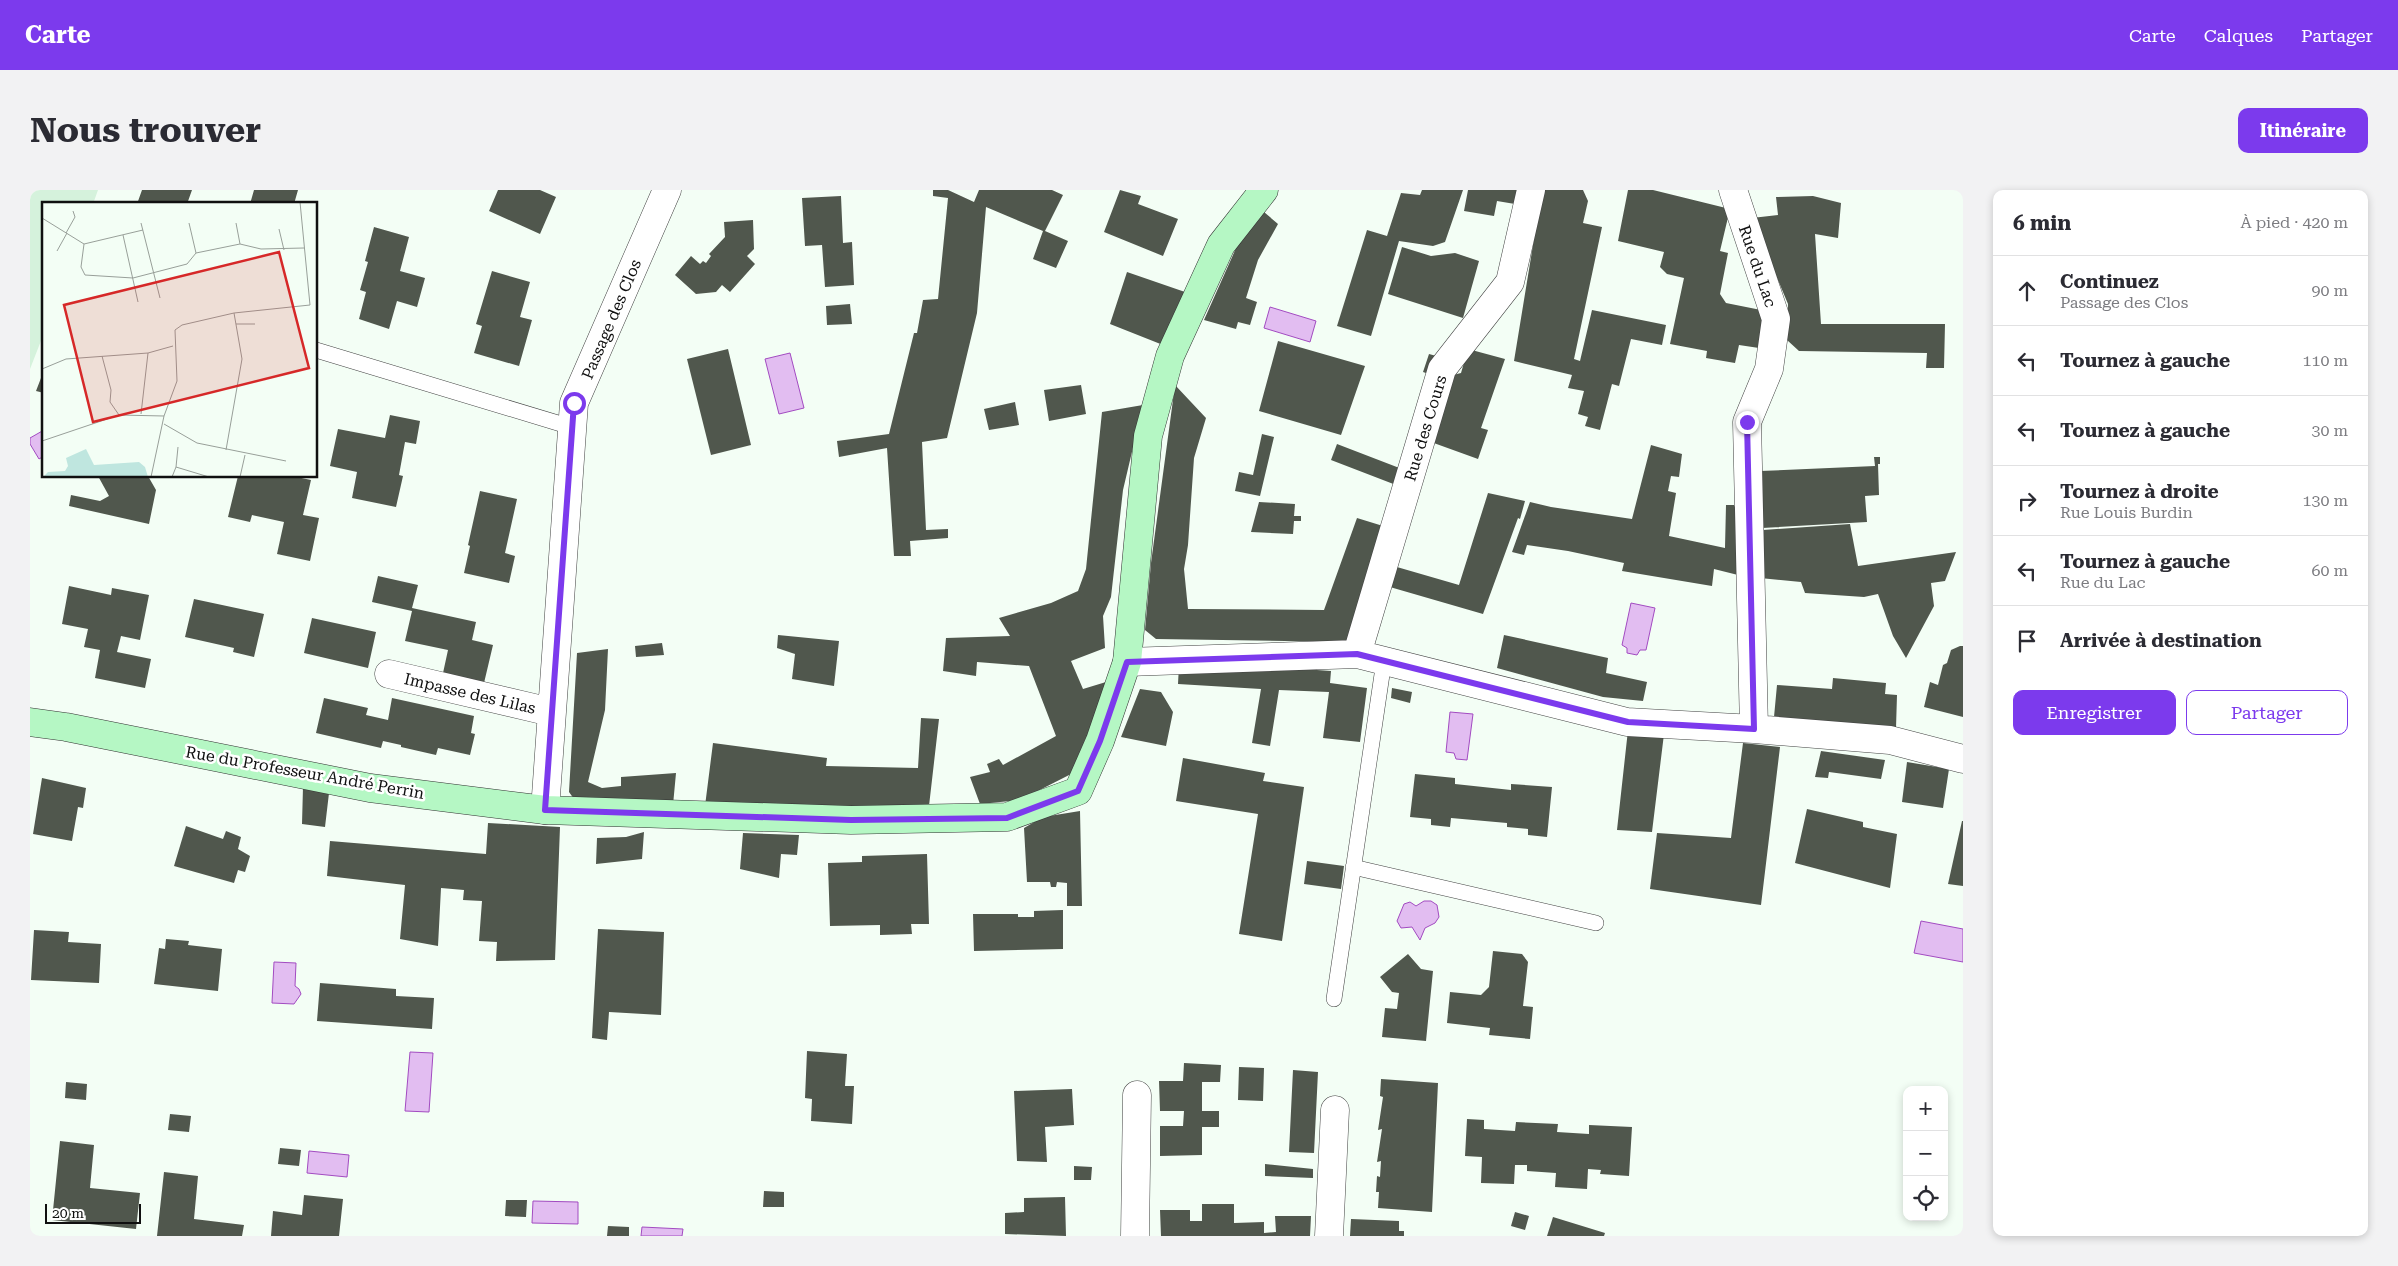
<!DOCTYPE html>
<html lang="fr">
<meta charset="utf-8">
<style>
body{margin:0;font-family:"Roboto Serif",serif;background:#f2f2f3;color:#2b2b33}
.controls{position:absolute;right:15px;bottom:15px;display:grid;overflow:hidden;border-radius:10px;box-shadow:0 2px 8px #0003}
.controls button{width:45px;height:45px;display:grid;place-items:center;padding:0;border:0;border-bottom:1px solid #e1e1e2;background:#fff;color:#2b2b33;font:25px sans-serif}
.scale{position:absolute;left:15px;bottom:12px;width:96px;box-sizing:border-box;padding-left:5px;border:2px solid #101010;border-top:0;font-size:14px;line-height:18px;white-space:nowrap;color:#101010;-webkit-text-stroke:4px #fff;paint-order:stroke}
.stop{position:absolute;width:15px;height:15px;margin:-11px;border:4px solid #7c3aed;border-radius:50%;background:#fff}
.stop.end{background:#7c3aed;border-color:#fff;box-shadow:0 1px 5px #0008}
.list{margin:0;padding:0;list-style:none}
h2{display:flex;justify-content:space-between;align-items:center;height:65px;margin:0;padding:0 20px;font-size:21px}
h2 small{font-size:16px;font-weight:400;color:#7c7c81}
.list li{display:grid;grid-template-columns:32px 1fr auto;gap:15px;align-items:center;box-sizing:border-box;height:70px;padding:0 20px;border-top:1px solid #e1e1e2}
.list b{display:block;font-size:19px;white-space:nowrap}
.list p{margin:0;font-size:16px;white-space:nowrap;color:#7c7c81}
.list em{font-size:16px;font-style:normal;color:#7c7c81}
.actions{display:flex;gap:10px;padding:15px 20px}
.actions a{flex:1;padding:11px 0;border:1px solid #7c3aed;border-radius:10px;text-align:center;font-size:18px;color:#7c3aed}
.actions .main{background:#7c3aed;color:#fff}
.icon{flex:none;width:28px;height:28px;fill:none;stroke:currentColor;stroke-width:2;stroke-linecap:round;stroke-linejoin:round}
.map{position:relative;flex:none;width:1933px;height:1046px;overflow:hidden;border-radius:10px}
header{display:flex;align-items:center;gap:30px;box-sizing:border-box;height:70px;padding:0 25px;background:#7c3aed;color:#fff}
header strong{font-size:24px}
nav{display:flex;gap:28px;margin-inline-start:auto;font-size:18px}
.intro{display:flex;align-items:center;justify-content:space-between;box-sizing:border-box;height:120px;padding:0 30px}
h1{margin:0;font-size:35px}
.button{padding:12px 22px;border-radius:10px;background:#7c3aed;color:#fff;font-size:18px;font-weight:700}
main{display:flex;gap:30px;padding:0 30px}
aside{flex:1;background:#fff;border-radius:10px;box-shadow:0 2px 8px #0003}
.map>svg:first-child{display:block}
.farmland{fill:#d5f2dc}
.water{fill:#e2bdf1;stroke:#a24bc1}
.building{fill:#50574d}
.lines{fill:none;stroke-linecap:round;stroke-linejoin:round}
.lane-casing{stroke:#434343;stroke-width:16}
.street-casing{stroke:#434343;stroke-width:29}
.secondary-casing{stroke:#323232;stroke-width:29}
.lane{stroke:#fff;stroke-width:15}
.street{stroke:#fff;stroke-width:28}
.secondary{stroke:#b5f7c4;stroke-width:28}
.route{stroke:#7c3aed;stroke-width:6}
.labels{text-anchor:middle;stroke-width:5;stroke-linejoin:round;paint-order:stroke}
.street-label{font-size:16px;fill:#101010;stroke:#fff}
.inset-road{fill:none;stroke:#989f99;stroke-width:1}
.view{fill:#d62828;fill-opacity:0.15;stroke:#d62828;stroke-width:2.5}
.inset-edge{fill:none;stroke:#101010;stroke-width:2.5}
</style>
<header>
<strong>Carte</strong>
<nav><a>Carte</a><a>Calques</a><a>Partager</a></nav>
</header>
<div class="intro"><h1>Nous trouver</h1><a class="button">Itinéraire</a></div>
<main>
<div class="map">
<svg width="1933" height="1046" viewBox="0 0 1933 1046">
<rect width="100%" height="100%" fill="#f3fef5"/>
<path class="farmland" d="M0,0H68L63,14H14V143L0,179Z"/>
<path class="water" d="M1240,117L1286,131L1280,152L1234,138Z
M760,163L774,218L749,224L735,169Z
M14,240V266L9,269L0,254V248Z
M1601,413L1625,418L1616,460H1610L1607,465L1597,463V458L1592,455Z
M1420,522L1443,524L1437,570L1426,569L1424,563L1416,562Z
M1394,711H1401L1407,715L1409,727L1405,733L1395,738L1390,750L1382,737L1371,738L1367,731L1374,714L1380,712L1386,716Z
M1891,731L1933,739V772L1884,763Z
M244,772L266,773L265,796L269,799L271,804L264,814L242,813Z
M380,862L403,863L399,922L375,921Z
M279,961L319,965L317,987L277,983Z
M503,1011L548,1012V1034L502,1033Z
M612,1037L653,1039L652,1046H611Z"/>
<path class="building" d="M112,0H162L157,14H107Z
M224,0H268L264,14H220Z
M468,0H510L526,7L510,44L459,21Z
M903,0H918L944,12L949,0H1022L1033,5L1015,41L1038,51L1026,78L1003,69L1013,41L956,17L947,123L917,248L892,252L896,340L918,339V348L880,351L881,366H864L857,258L809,267L807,251L859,244L884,143H887L893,110L908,109L918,8L903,6Z
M1090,0L1111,6L1108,14L1148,29L1133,66L1074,42Z
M1392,0H1433L1415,52L1403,56L1369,51L1341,146L1307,136L1337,40L1357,46L1371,3L1390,5Z
M1438,0H1494L1485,14L1467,11L1464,26L1434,21Z
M1512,0H1553L1558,11L1553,33L1572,37L1544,169L1550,171L1562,120L1636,135L1632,155L1601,149L1589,196L1582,194L1570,240L1555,236L1558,227L1548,224L1554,201L1538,198L1542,185L1484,171Z
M1598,0H1623L1700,19L1690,61L1698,63L1690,104L1696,113L1741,122L1729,158L1709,155L1705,173L1676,168L1677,161L1640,154L1654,88L1637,84L1630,77L1634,62L1588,51Z
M811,6L813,53L822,52L824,95L795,97L792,55L775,56L772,8Z
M1783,6L1811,13L1808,48L1785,44L1791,134H1915L1914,178H1896L1897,163L1769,161L1757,150L1758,114L1722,28L1748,25L1746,7Z
M1234,22L1248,34L1228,70L1216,108L1227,112L1220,135L1208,132L1206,139L1174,130L1207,56Z
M723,30L724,59L717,66L725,74L700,102L692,95L686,102L666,104L645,85L661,66L670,74L673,71L676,73L681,66L679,64L695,47L694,32Z
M344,37L379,47L370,81L395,88L387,117L367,111L359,139L329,129L336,102L330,100L338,72L335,71Z
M1372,57L1401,66L1425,63L1449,71L1433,128L1358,104Z
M462,81L500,92L490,127L502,130L489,176L444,163L452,136L446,134Z
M1097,82L1155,102L1133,155L1080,134Z
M820,114L822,134L797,135L796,116Z
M1248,151L1335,176L1311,245L1229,221Z
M698,159L721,255L681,265L657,169Z
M1438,159L1475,169L1451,238L1458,240L1448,269L1401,252L1423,185L1431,183Z
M1399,164L1410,167L1399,184L1393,182Z
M11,188L14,189V203L6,201Z
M1051,195L1056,224L1019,231L1014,200Z
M1145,195L1176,228L1164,268L1158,355L1154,379L1158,419L1294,420L1327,328L1353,336L1317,452L1126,449L1115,440L1121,373Z
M985,212L989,235L959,240L954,219Z
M1113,215L1093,300L1081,407L1073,426L1075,458L1041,471L1053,499L1076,492L1045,582L990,610L950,614L940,587L960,582L957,574L969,569L973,575L1026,546L999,476L947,472L946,486L913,481L916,448L980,446L969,428L1021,413L1048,401L1056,379L1072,222Z
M360,225L390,231L386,254L375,252L369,285L373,286L366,317L322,308L327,282L300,276L308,239L355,248Z
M1232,244L1244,247L1230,306L1205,301L1209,282L1223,285Z
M1307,254L1372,279L1366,295L1301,270Z
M1621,255L1652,264L1649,287L1641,286L1638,301L1646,303L1639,346L1695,358L1696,315H1704L1710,327L1712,386L1684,379L1682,396L1592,381L1594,373L1538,361L1497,355L1494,365L1482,362L1500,312L1521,317L1602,329Z
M1844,267H1850V274H1848L1849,305L1835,306L1837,332L1732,338L1730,281L1845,276Z
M68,286H118L126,300L119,334L39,316L41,305L70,311L79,306Z
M208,286H262L281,290L273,325L289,328L280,371L247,364L254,332L222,325L220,332L198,327Z
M450,301L487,309L475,363L485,366L479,393L434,383L440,356L438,355Z
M1458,303L1495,311L1490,329L1488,328L1453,424L1353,395L1360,375L1429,395Z
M1229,312L1265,314L1264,326H1271V331H1264L1263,344L1221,342Z
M1820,334L1828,376L1926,362L1915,391L1901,393L1904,416L1876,468L1863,446L1848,404L1834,407L1775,403L1771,392L1730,388L1733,340Z
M348,386L388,395L382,418L446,432L442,450L463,455L454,493L413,483L418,460L375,451L382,421L342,412Z
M39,396L81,405L82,398L119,405L110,450L91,446L87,462L121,469L115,498L65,488L70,460L54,457L58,439L32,434Z
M164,409L234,424L224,467L203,462L204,458L155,447Z
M282,428L346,442L338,478L274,463Z
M748,445L809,451L804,496L762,489L765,464L747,458Z
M1474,445L1578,468L1576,483L1617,492L1613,511L1573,507L1467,478Z
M632,453L634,465L606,467L605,456Z
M1930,456H1933V527L1894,517L1900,492L1908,495L1913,475L1917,473L1921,460Z
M578,459L575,520L558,592L572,598L591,596V587L646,583L643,615L544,609L539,602L547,463Z
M1149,475L1288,477L1287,480L1301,481L1300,493L1337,498L1330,552L1293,548L1299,502L1249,500L1240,556L1222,553L1231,499L1148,494Z
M1803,488L1856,493L1855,504L1867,505L1866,538L1744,527L1747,495L1802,499Z
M1362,498L1382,502L1380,513L1361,508Z
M1110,499L1131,502L1143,522L1136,556L1091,547Z
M294,508L338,518L336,525L358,530L362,508L444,526L441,543L445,544L440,565L408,558L406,565L371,557V555L353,551L351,558L286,543Z
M891,528L909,529L899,616H675L683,553L797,568L796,576L888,578Z
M1598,540L1634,544L1622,642L1587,640Z
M1713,553L1750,557L1731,715L1620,699L1627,643L1701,648Z
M1791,561L1855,570L1851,589L1799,582L1798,588L1785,587Z
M1153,568L1235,583L1233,591L1274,597L1252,751L1209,744L1228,624L1146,611Z
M1877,572L1919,579L1913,618L1872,612Z
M1385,584L1425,588V594L1481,600V594L1522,597L1517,647L1498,645V639L1477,637V633L1421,628L1420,637L1401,635V629L1380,627Z
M12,588L56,598L53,618L48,617L42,651L3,644Z
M273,597L299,603L295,637L272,634Z
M1777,619L1833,632V637L1867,644L1860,698L1765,673Z
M1050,621L1052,716H1037V693L1027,692L1026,697H1021L1020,692H997L994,638L1013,627Z
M1932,631H1933V696L1918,694Z
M458,633L530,637L525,770L466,771L467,752L449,751L452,711L433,710L434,700L411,698L408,756L370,749L375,695L297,686L300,651L456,664Z
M156,636L193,649L196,641L211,647L208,659L220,666L215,682L208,680L204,693L144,676Z
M614,642L612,669L566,674L567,648L596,647Z
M713,643L769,645L767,665L751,664L749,688L710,679Z
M897,664L899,734H881L882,744L850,745V735L800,736L798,673L832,672V666Z
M1277,671L1314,676L1311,699L1274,694Z
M1033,720V759L944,761L943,724H988V727H1004V721Z
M568,739L634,742L631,825L579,822L577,850L562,848Z
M4,740L39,742L38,752L71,754L69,793L1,790Z
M136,749L159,751L158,755L192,759L188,801L124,794L129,758L135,759Z
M1463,761L1492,764L1498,772L1493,816L1503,817L1500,849L1459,845L1460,838L1417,833L1420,802L1451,805L1459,797Z
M1378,764L1391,779L1403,781L1396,851L1352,847L1355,818L1367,819L1369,803L1362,802L1350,787Z
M290,793L366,799V806L404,808L402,839L287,831Z
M777,861L817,864L815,896H824L822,934L781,931L782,909L775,908Z
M1154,873L1191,875L1190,892H1172V921H1189V937H1172V965L1130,966V936H1153L1154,921H1130L1129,891H1153Z
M1209,877L1234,878L1233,911L1208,910Z
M1263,880L1288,882L1284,963L1259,962Z
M1351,889L1408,893L1402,1022L1348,1018L1349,1002H1346L1347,986L1350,987L1351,971L1347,972L1352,939L1348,940L1353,907L1350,906Z
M36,892L57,894L56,910L35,908Z
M1042,899L1044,935L1015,937L1017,972L987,971L984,901Z
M140,924L161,926L159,942L138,940Z
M1437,929L1454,930V939L1485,941L1486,932L1528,934L1527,942L1559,944V935L1602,937L1599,986L1570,984L1571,980L1558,979L1557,999L1525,997L1526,983L1497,981V975H1485L1484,994L1451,993L1452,967L1435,966Z
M30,951L64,955L60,998L110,1003L106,1039L22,1030Z
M250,958L271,960L269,976L248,974Z
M1235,974L1283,979V988L1235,986Z
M1044,976L1062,977L1061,990H1044Z
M134,982L168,986L164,1029L214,1035L212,1046H127Z
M734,1001L754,1002V1017H733Z
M274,1005L313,1009L309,1046H241L243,1021L272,1025Z
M1035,1007L1036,1046L975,1044V1023L994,1022V1008Z
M476,1010H497L496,1027L475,1026Z
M1172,1014H1204V1033L1234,1032V1043L1246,1042L1245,1026H1281L1280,1046H1131L1130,1020H1160V1031H1172Z
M1485,1022L1499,1026L1495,1040L1481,1036Z
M1523,1027L1575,1043L1574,1046H1517Z
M1321,1029L1369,1031V1041H1374V1046H1320Z
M578,1036L599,1037V1046H577Z"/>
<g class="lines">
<g class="lane-casing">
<path id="lane" d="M286,160L541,237
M1323,677L1566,733
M1304,809L1354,471"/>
</g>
<g class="street-casing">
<path id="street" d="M1703,0L1746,129L1739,179L1717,232L1724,539
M1327,464L1412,179L1480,92L1501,0
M1097,472L1327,464L1597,532L1724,539L1860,550L1933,569
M359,484L521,522
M515,620L544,213L637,0
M1105,1046L1107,905
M1299,1046L1305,920"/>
</g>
<g class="secondary-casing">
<path id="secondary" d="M0,532L36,537L340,598L515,620L821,630L977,627L1048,601L1070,551L1097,472L1118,246L1140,166L1191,55L1234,0"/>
</g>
<use href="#lane" class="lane"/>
<use href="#street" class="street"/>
<use href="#secondary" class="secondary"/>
</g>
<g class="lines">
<path class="route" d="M544,213L515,620L821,630L977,628L1048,601L1070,551L1097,472L1327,464L1598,532L1724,539L1717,232"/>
</g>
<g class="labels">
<g class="street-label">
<text transform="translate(1728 76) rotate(71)" y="6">Rue du Lac</text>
<text transform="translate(581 129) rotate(-67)" y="6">Passage des Clos</text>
<text transform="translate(1395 238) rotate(-73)" y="6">Rue des Cours</text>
<text transform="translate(440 503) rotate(13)" y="6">Impasse des Lilas</text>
<text transform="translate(275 582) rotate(10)" y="6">Rue du Professeur André Perrin</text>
</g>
</g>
<g transform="translate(12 12)">
<rect width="275" height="275" fill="#f3fef5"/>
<path d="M44,247L52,263L97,260L103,265L106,275H1L6,270L23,269L26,264L24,256Z" fill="#bfe6df"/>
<path class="inset-road" d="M258,0L268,103M0,16L42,42L39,65L43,73L91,76L145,62L154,51L198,42L219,47L262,46M99,21L118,96M147,21L154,51M194,21L198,42M237,27L242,48M24,31L33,15L31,9M81,33L96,100M42,42L101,28M15,49L25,31M194,122H213M60,154L69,188L68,200L77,213M0,167L24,157L106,151L131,144M99,212L106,151M122,222L155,241L244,259M0,239L77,213L122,214M184,248L200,157L192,111M134,265L136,245M109,275L122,214L135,179L133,128L140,123L192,111L268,103M130,275L134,265L167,275M198,275L203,253"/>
<path class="view" d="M237,50L267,166L51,220L22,103Z"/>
<rect width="275" height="275" class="inset-edge"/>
</g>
</svg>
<div class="controls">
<button>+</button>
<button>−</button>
<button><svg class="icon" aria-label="locate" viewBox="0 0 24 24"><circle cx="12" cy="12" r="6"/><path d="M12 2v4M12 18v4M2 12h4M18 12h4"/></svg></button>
</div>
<div class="scale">20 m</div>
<div class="stop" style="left:544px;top:213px"></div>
<div class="stop end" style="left:1717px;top:232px"></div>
</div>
<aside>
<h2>6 min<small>À pied · 420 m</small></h2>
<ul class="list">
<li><svg class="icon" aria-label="ahead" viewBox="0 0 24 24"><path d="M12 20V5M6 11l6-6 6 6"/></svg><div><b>Continuez</b><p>Passage des Clos</p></div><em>90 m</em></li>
<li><svg class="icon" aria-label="left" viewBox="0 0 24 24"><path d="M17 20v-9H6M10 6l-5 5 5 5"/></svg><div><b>Tournez à gauche</b></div><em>110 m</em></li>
<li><svg class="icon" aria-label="left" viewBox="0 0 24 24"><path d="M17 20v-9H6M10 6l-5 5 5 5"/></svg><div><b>Tournez à gauche</b></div><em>30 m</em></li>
<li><svg class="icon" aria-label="right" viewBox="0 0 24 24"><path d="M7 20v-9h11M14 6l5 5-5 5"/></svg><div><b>Tournez à droite</b><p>Rue Louis Burdin</p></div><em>130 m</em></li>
<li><svg class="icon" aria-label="left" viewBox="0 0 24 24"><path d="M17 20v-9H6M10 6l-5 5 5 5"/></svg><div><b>Tournez à gauche</b><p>Rue du Lac</p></div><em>60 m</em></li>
<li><svg class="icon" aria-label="arrive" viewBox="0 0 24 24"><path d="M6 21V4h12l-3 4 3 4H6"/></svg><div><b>Arrivée à destination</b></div></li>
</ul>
<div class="actions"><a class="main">Enregistrer</a><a>Partager</a></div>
</aside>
</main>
